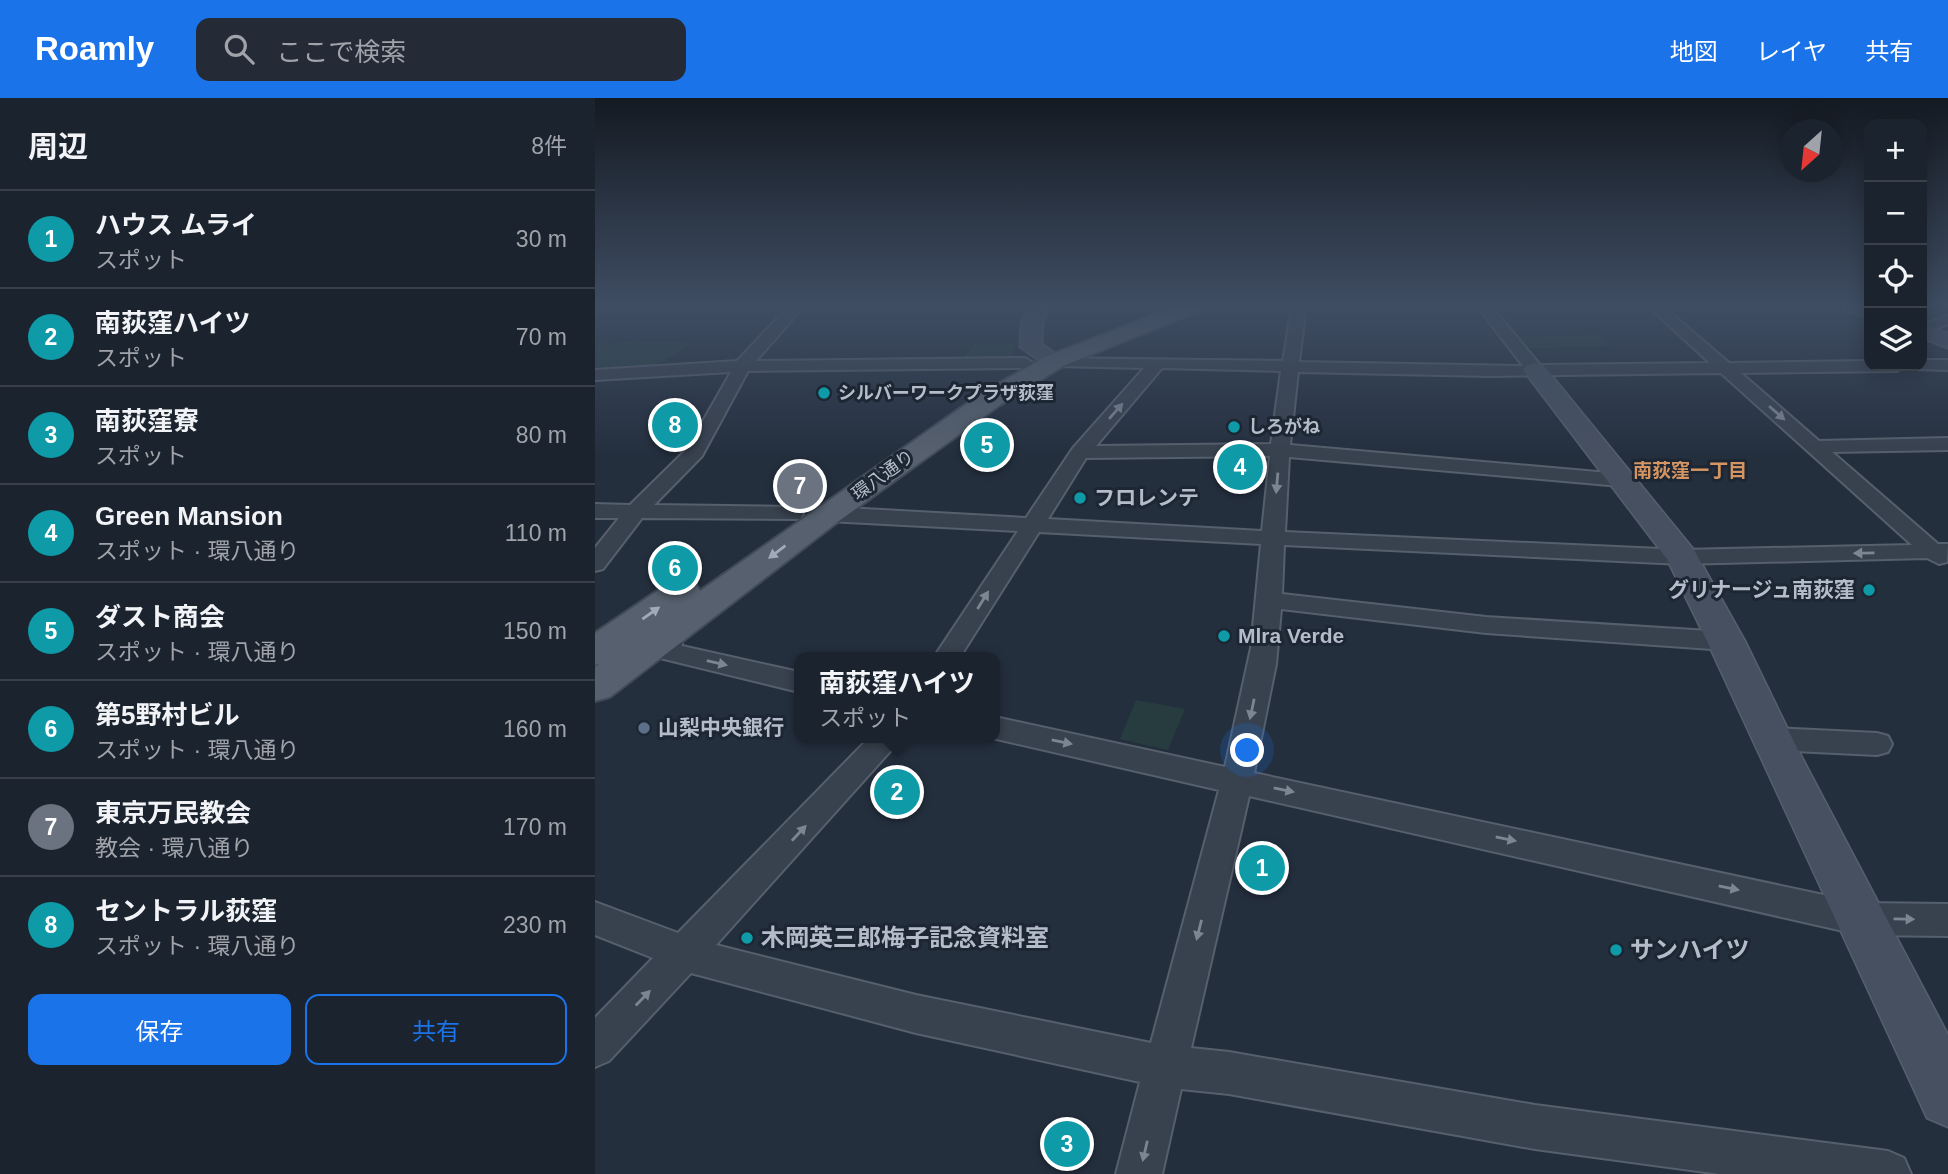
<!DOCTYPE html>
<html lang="ja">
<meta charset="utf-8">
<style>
body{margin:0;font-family:Arial,"Noto Sans JP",sans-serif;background:#242b36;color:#f1f3f6}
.controls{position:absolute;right:21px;top:21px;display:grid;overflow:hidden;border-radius:14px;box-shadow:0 4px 18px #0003}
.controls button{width:63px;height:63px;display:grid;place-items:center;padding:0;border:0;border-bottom:2px solid #39404a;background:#1b232e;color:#f1f3f6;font:35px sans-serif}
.compass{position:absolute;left:1185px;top:21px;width:63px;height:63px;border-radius:50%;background:#1b232e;box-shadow:0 4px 18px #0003;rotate:207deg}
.you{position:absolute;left:653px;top:653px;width:24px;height:24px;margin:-18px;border:5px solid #fff;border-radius:50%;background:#1a73e8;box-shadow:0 0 0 10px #1a73e833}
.badge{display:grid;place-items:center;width:46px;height:46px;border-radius:50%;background:#1a73e8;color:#fff;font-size:23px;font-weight:700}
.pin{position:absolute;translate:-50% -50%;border:4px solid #fff;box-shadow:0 2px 7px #0006}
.popup{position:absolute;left:199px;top:554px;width:206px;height:91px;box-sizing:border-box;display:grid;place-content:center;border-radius:14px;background:#1b232e;filter:drop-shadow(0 2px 5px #0005);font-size:23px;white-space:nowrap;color:#a0a4aa}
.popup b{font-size:26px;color:#f1f3f6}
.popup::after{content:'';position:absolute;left:50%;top:100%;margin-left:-14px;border:14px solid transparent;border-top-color:#1b232e}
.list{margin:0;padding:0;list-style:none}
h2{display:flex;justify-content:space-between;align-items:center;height:91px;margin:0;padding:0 28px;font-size:30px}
h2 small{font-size:23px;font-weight:400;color:#a0a4aa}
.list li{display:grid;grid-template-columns:46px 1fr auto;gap:21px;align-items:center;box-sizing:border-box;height:98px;padding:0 28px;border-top:2px solid #39404a}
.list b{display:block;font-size:26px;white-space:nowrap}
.list p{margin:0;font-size:23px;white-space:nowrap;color:#a0a4aa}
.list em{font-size:23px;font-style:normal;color:#a0a4aa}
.actions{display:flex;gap:14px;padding:21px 28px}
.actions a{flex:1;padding:16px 0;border:2px solid #1a73e8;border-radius:14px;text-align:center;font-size:24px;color:#1a73e8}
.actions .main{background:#1a73e8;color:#fff}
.icon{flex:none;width:38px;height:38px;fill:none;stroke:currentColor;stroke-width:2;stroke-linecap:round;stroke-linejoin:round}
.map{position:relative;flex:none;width:1353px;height:1076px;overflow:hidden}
header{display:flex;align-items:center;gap:42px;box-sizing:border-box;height:98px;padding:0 35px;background:#1a73e8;color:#fff}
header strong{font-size:33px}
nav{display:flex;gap:38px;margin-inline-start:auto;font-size:24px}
.search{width:490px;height:63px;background:#242b36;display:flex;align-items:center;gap:18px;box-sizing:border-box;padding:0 24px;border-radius:14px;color:#a0a4aa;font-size:26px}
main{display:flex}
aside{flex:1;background:#1b232e}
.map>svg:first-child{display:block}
.green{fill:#263c3f}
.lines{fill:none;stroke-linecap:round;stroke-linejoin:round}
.street-casing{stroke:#565f6c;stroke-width:4}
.secondary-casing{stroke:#565f6c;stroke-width:3}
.primary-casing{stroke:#414a57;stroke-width:4}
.street{fill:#38414e;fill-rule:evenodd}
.secondary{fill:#465061;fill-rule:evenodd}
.primary{fill:#56606e;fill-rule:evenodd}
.oneway{fill:#7c8592}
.oneway2{fill:#a1aab7}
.culture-dot{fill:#0f9aa8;stroke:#1d2633;stroke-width:2.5}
.service-dot{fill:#5c6f8a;stroke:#1d2633;stroke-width:2.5}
.labels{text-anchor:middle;stroke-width:6;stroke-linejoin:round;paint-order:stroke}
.far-poi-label{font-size:18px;font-weight:bold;fill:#b4bcc9;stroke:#1d2633;text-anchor:start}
.far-street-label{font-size:18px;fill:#b4bcc9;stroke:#1d2633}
.far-neighbourhood-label{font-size:19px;font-weight:bold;fill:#d59563;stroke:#1d2633}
.poi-label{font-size:21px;font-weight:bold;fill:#b4bcc9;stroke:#1d2633;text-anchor:start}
.near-poi-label{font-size:24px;font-weight:bold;fill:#b4bcc9;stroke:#1d2633;text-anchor:start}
</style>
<header>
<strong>Roamly</strong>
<div class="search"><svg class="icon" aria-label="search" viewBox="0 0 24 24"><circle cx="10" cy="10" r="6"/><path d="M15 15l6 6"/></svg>ここで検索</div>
<nav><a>地図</a><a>レイヤ</a><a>共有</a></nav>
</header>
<main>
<aside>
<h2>周辺<small>8件</small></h2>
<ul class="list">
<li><span class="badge" style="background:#0f9aa8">1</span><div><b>ハウス ムライ</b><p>スポット</p></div><em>30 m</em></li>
<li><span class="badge" style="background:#0f9aa8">2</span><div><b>南荻窪ハイツ</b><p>スポット</p></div><em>70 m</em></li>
<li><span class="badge" style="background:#0f9aa8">3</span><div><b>南荻窪寮</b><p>スポット</p></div><em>80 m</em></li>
<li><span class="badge" style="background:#0f9aa8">4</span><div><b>Green Mansion</b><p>スポット · 環八通り</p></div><em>110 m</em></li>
<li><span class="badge" style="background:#0f9aa8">5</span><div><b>ダスト商会</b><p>スポット · 環八通り</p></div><em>150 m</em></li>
<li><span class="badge" style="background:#0f9aa8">6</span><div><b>第5野村ビル</b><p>スポット · 環八通り</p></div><em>160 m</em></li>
<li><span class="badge" style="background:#6b7280">7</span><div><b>東京万民教会</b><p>教会 · 環八通り</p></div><em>170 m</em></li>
<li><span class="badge" style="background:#0f9aa8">8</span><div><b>セントラル荻窪</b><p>スポット · 環八通り</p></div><em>230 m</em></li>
</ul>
<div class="actions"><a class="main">保存</a><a>共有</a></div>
</aside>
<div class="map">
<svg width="1353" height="1076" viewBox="0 0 1353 1076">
<rect width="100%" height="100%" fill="#242f3e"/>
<path class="green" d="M1005,237L1015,248L932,250L924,239Z
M32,243L98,245L56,271L0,274V244L19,246Z
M420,245L417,257L409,260L368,261L379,246Z
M541,602L590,611L573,652L525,641Z"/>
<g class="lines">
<g class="street-casing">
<path id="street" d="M0,208H11L0,214Z
M194,208H209L161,263L430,260L438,265L430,270L153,273L107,358L59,407L197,409L205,411L208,416L205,421L47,420L8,471L0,473V450L24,420H0V406L35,407L92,351L136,274L0,282V272L142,263Z
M697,208H711L704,264L928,268L882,208H896L945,267L1115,265L1053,208H1068L1134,265L1274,263V268H1310L1302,273L1146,275L1224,343L1353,340V352L1237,354L1343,446H1353L1352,464L1344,466L1332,460L1087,466L689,447L687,496L891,519L1131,534L1140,537L1144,543L1140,549L1131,552L891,535L686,511L681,566L659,675L1266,805L1353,806V838L1266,837L654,698L596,950L634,954L940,1007L1293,1053L1309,1060L1316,1076H1125L940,1051L634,996L586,991L567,1076H521L545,984L321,935L96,875L14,963L0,969V920L58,860L0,837V804L83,835L274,640H307L121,847L321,897L556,945L624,692L397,640H400V619L630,669L656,550L666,446L444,434L365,559H339L423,433L233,423L225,421L222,416L225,411L233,409L431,420L478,350L549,270L460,268L454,266L452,263L454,260L688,263ZM567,270L686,273L676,346L501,348ZM703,274L895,278L1126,275L1317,447L1087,452L690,434L694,359L1025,388L1032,386L1035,382L1032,378L1025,376L695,347ZM675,358L667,433L453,421L491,360Z
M1353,217V226L1327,237V227Z
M1327,262H1353V272L1321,271L1319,268H1327Z
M73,527L82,529L86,535L87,548L204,574V594L65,560C59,551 58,538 64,529Z
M1176,630L1282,635L1293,638L1297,646L1293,654L1282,657L1176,652L1165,649L1161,641L1165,633Z"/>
</g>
<g class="secondary-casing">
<path id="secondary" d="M434,208H454L448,225L447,246L471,263L468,268H452L425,249L426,225Z
M1246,208H1274V220L1249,212Z
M1327,227L1353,235V250L1327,240Z
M940,265L948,267L1099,452L1150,543L1202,650L1353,937V1029L1332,1020L1112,543L1072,461L928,272L932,267Z"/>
</g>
<g class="primary-casing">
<path id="primary" d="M582,208H611L607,212L468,268L405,307L244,423L15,599L0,603V569L4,566L0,567V535L74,485L87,482L100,485L105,493L387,295L452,258Z"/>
</g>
<use href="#street" class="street"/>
<use href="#secondary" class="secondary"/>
<use href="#primary" class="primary"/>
</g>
<defs><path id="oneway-solid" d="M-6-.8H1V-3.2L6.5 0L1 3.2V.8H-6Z" transform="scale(1.75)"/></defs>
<g class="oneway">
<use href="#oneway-solid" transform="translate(521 313) rotate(-49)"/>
<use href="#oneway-solid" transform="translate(1182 315) rotate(41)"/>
<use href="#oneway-solid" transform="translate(682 385) rotate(95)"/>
<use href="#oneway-solid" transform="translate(1269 455) rotate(179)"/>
<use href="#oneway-solid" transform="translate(388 502) rotate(-58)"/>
<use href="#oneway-solid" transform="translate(122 565) rotate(13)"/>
<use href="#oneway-solid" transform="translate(657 611) rotate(102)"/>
<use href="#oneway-solid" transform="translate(467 644) rotate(12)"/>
<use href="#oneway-solid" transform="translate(689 692) rotate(12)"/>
<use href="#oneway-solid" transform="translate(204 735) rotate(-47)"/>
<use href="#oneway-solid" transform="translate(911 741) rotate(12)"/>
<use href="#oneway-solid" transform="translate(1134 790) rotate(12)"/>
<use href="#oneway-solid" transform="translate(1309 821) rotate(1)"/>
<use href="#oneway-solid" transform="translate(604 832) rotate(104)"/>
<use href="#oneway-solid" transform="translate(48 900) rotate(-46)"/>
<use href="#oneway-solid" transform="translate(550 1053) rotate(103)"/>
</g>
<g class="oneway2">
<use href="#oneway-solid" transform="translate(182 454) rotate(143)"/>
<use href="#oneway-solid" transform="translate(56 515) rotate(-35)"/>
</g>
<linearGradient id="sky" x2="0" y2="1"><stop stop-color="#141a22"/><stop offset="0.58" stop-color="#3f4d63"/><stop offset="1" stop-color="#3f4d63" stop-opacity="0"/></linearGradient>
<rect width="1353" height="358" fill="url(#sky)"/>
<g class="culture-dot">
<circle cx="229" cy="295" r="7"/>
<circle cx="639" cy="329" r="7"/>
<circle cx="485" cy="400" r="7"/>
<circle cx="1274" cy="492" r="7"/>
<circle cx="629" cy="538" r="7"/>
<circle cx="152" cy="840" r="7"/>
<circle cx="1021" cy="852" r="7"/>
</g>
<circle class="service-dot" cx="49" cy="630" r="7"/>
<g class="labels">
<g class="far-poi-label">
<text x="243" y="301">シルバーワークプラザ荻窪</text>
<text x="653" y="335">しろがね</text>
</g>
<g class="far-street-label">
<text transform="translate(288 377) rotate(-36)" y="6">環八通り</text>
</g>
<g class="far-neighbourhood-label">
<text x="1095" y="379">南荻窪一丁目</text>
</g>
<g class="poi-label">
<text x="499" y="407">フロレンテ</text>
<text x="1260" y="499" text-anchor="end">グリナージュ南荻窪</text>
<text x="643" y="545">Mlra Verde</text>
<text x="63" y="637">山梨中央銀行</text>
</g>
<g class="near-poi-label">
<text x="166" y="848">木岡英三郎梅子記念資料室</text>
<text x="1035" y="860">サンハイツ</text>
</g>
</g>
</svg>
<div class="controls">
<button>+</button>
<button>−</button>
<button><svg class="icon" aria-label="locate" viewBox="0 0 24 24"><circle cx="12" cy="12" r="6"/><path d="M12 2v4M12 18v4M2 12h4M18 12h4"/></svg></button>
<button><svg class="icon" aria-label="layers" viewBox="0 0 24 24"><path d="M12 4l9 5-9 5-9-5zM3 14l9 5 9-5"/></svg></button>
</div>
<svg class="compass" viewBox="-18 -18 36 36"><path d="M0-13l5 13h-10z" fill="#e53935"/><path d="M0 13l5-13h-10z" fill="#a0a4aa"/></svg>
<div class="you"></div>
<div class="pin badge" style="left:667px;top:770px;background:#0f9aa8">1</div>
<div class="pin badge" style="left:302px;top:694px;background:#0f9aa8">2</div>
<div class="popup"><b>南荻窪ハイツ</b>スポット</div>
<div class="pin badge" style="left:472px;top:1046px;background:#0f9aa8">3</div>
<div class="pin badge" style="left:645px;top:369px;background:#0f9aa8">4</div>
<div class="pin badge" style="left:392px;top:347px;background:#0f9aa8">5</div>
<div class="pin badge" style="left:80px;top:470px;background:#0f9aa8">6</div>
<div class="pin badge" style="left:205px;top:388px;background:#6b7280">7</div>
<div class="pin badge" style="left:80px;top:327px;background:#0f9aa8">8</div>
</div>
</main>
